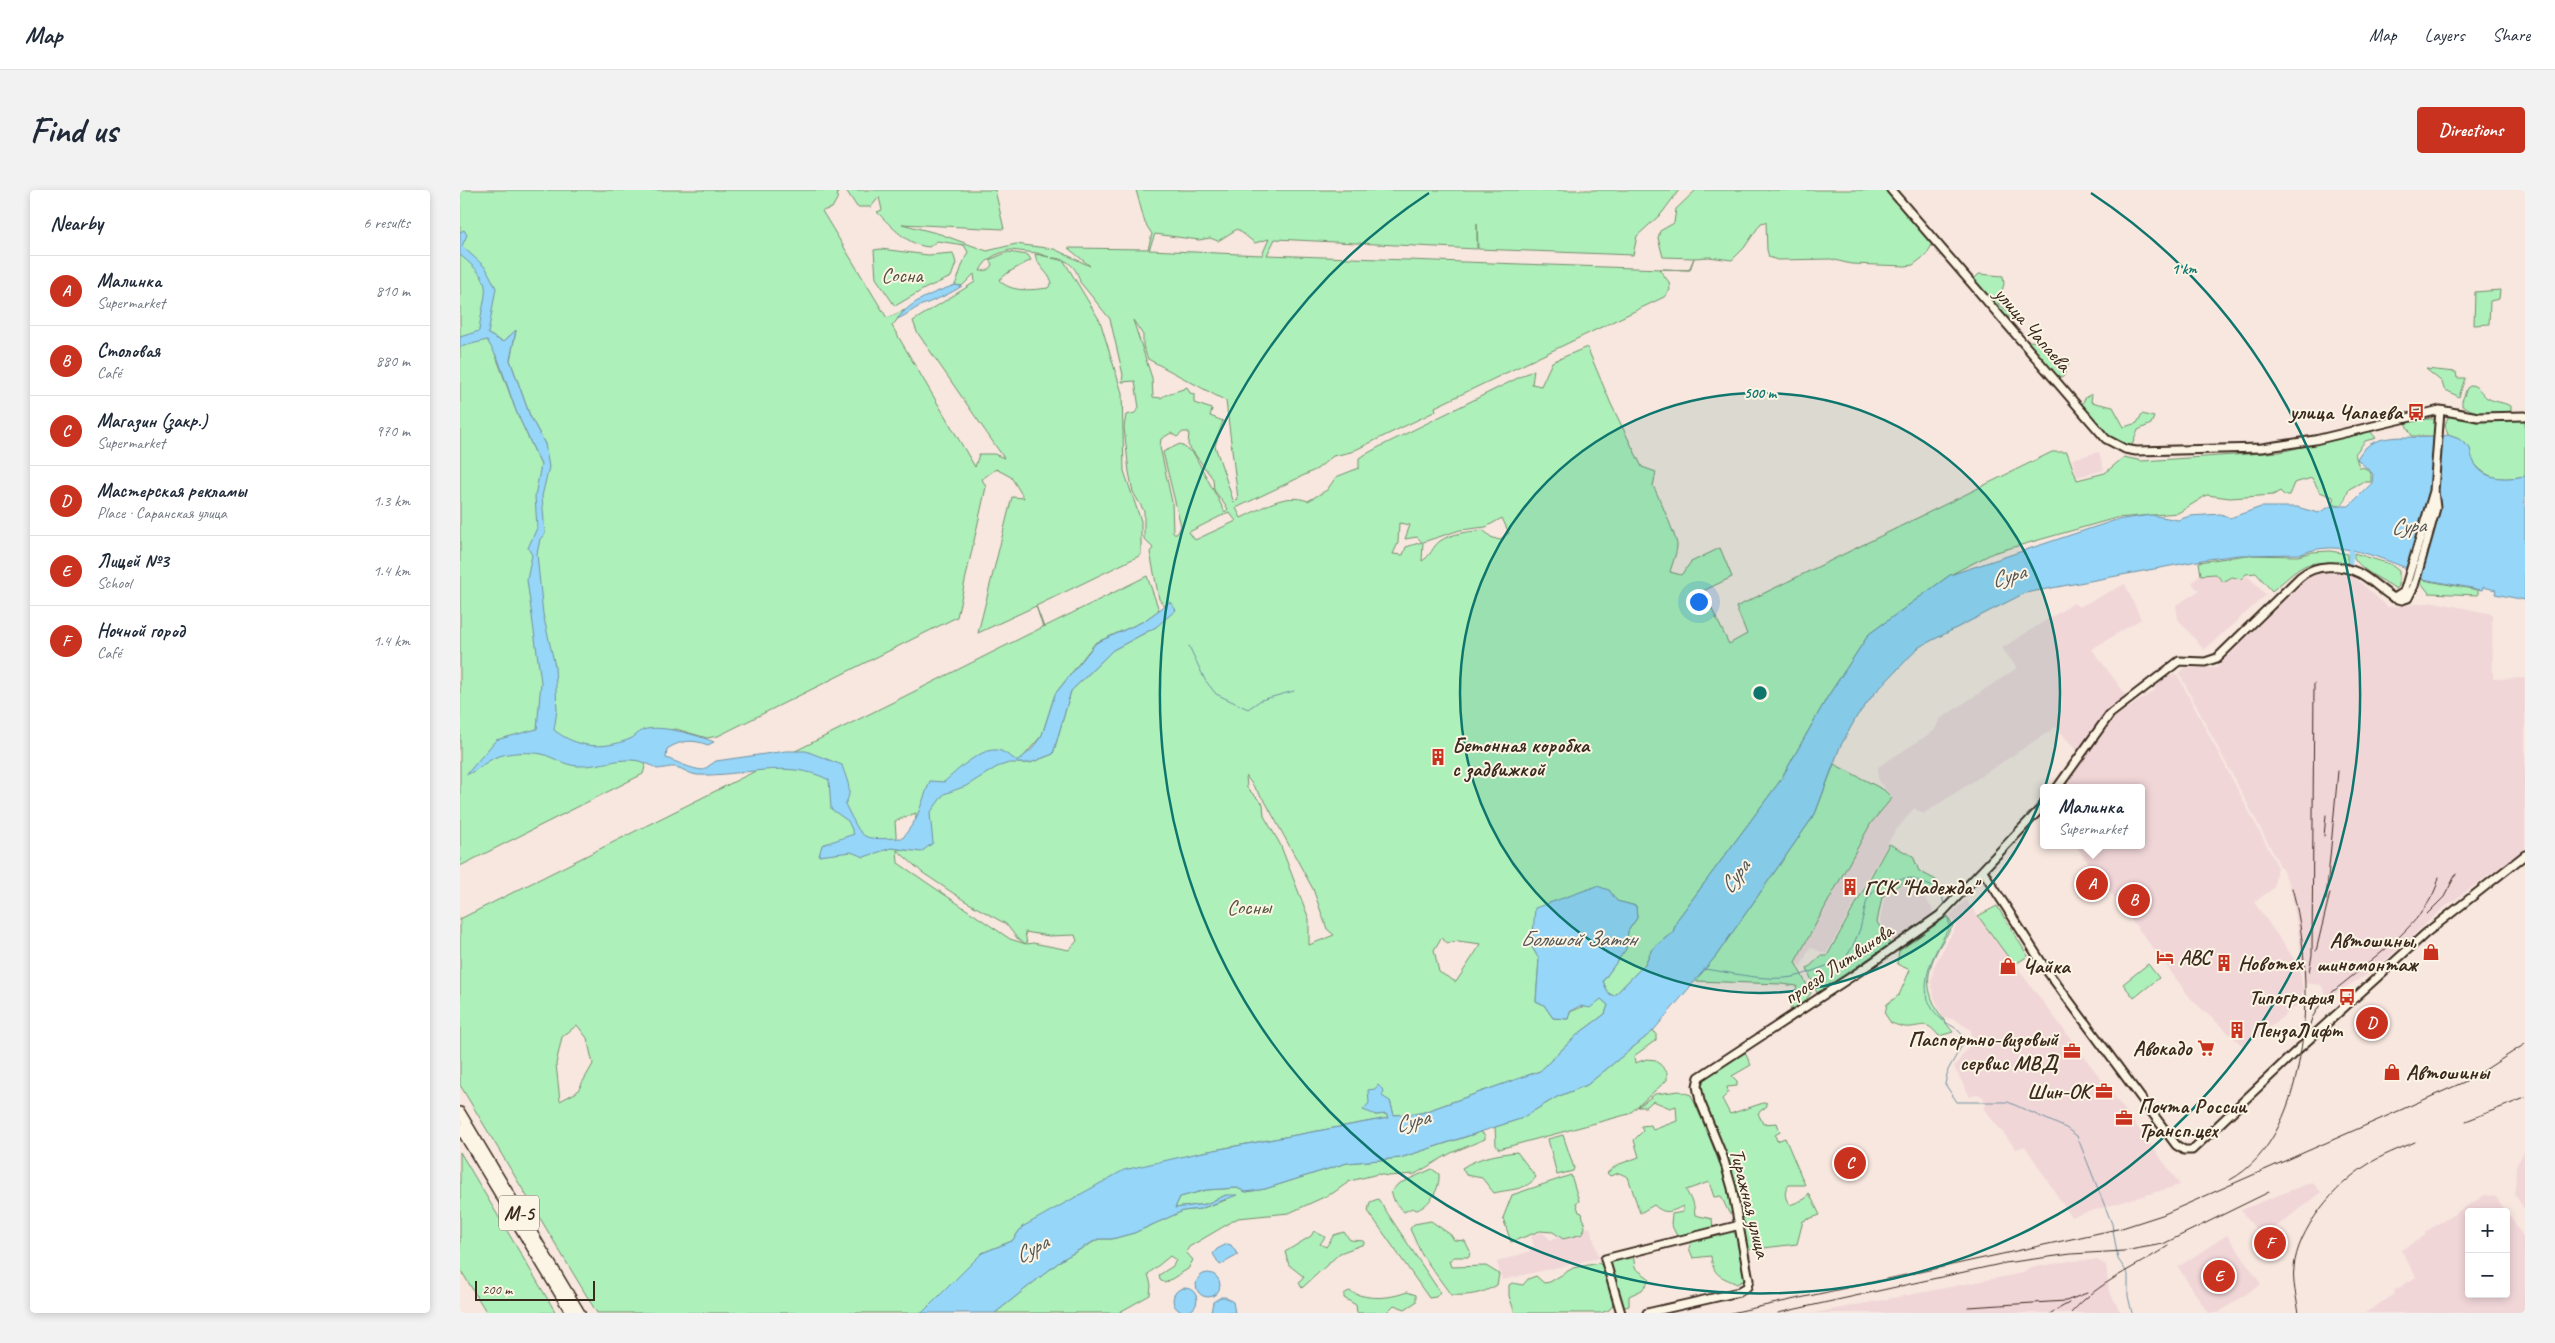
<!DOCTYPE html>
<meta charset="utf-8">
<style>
body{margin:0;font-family:Caveat,sans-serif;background:#f2f2f3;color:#1f2937}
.controls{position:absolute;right:15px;bottom:15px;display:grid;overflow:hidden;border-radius:5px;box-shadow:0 2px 8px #0003}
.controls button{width:45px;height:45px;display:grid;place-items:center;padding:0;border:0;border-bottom:1px solid #e0e1e3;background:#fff;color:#1f2937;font:25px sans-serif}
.scale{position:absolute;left:15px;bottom:12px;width:120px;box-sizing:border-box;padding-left:5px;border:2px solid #3b2a1e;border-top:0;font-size:14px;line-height:18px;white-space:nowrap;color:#3b2a1e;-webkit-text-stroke:4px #fcf5e5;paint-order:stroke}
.you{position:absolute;left:1238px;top:411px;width:18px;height:18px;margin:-12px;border:4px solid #fff;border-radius:50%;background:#1a73e8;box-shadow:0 0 0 8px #1a73e833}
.badge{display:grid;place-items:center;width:32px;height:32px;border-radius:50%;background:#c8321e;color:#fff;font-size:16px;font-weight:700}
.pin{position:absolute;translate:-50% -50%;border:2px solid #fff;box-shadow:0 1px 5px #0006}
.popup{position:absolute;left:1580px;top:594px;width:105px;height:65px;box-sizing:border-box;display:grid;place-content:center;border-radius:5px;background:#fff;filter:drop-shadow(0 1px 4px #0005);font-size:16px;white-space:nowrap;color:#747a83}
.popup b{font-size:19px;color:#1f2937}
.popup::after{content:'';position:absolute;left:50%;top:100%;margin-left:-10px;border:10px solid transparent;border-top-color:#fff}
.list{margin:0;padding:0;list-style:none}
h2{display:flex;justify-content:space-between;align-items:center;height:65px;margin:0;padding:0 20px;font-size:21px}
h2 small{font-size:16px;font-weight:400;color:#747a83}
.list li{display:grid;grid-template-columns:32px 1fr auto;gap:15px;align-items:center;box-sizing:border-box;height:70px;padding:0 20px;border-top:1px solid #e0e1e3}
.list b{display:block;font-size:19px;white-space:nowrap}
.list p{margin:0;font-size:16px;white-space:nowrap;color:#747a83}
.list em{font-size:16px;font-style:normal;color:#747a83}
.map{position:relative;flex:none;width:2065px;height:1123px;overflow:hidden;border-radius:5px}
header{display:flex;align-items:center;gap:30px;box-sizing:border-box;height:70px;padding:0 25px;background:#fff;border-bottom:1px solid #e0e1e3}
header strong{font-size:24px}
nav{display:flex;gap:28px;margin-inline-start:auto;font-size:18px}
.intro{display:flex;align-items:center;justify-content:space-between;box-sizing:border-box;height:120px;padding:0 30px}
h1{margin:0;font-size:35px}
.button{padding:12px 22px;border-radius:5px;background:#c8321e;color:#fff;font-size:18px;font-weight:700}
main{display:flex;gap:30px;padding:0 30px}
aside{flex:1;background:#fff;border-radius:5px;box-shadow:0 2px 8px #0003}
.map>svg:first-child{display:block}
.built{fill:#f1d6d8;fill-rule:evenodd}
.green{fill:#adf0ba;stroke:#748d6c;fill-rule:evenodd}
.water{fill:#96d6f8;stroke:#7291a1}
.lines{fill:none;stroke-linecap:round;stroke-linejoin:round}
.stream{stroke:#7291a1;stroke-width:1}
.canal{stroke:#96d6f8;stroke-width:4.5}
.secondary-casing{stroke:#3b2a1e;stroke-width:11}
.highway-casing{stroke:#3b2a1e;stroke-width:12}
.secondary{stroke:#fcf5e5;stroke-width:7}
.highway{stroke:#fcf5e5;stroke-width:9}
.rail{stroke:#3b2a1e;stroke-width:1}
.ring{fill:none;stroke:#0f766e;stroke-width:2.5}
.labels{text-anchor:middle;stroke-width:4;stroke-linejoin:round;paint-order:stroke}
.shield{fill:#fcf5e5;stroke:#75675a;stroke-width:1}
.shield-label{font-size:20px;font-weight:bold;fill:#3b2a1e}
.park-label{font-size:21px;fill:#52523d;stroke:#fcf5e5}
.street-label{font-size:21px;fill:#3b2a1e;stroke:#fcf5e5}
.poi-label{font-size:21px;font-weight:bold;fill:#3b2a1e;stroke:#fcf5e5;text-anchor:start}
.water-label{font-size:22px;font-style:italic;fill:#525554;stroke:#fcf5e5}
.centre{fill:#0f766e;stroke:#fcf5e5;stroke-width:2.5}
.ring-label{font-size:15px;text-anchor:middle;font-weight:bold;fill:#0f766e;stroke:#fcf5e5;stroke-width:4;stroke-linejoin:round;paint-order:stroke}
</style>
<header>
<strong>Map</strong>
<nav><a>Map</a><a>Layers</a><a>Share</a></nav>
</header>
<div class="intro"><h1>Find us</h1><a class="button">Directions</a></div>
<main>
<aside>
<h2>Nearby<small>6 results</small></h2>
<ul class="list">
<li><span class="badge">A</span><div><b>Малинка</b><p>Supermarket</p></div><em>810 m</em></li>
<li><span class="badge">B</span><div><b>Столовая</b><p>Café</p></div><em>880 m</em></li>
<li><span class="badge">C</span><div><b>Магазин (закр.)</b><p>Supermarket</p></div><em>970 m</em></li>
<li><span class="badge">D</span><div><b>Мастерская рекламы</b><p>Place · Саранская улица</p></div><em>1.3 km</em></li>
<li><span class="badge">E</span><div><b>Лицей №3</b><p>School</p></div><em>1.4 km</em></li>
<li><span class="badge">F</span><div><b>Ночной город</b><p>Café</p></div><em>1.4 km</em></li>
</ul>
</aside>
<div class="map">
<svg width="2065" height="1123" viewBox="0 0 2065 1123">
<rect width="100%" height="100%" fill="#f7e7df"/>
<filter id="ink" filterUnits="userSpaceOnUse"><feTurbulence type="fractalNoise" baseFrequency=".02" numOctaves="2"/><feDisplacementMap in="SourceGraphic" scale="10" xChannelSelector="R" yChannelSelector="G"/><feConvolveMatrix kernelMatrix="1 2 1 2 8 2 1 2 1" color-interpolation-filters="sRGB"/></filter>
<g filter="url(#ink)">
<path class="built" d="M1639,262L1644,280L1617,287L1612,269Z
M1861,382L1893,386L1928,417L1975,412L2032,424L2033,489L2065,488V659L1982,719L1916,779L1868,808L1861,795L1844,793L1838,741L1830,695L1719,483L1725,478H1756L1851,384Z
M1740,385H1756L1782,390L1787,385L1806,405L1744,460L1718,429L1716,415L1739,401L1732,393Z
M1665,394L1681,429L1632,459L1666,505L1647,521L1618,562L1596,537L1463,624L1454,618L1433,644L1366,764L1350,757L1341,776L1335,772L1411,633L1432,608L1418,589V577L1474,541L1480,529L1557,478L1542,458L1614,413L1619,417Z
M1717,484L1817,675L1814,698L1794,712L1834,769L1841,787L1843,800L1838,815L1784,857L1732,810L1615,655H1681V598H1604L1651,530L1695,500L1696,495L1708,486Z
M1443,694L1456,695L1473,720L1472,723L1431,752L1420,731L1424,708Z
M1506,710L1703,971L1720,995L1611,1027L1565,956L1556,959L1523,918L1526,916L1523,907L1518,904L1510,907L1494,877L1512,852L1511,840L1494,829L1483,828L1474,807L1471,793L1474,776L1496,736L1490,725Z
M2065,960V1020L2055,1005L2056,976Z
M1852,992L1861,1002L1802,1048L1781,1020Z
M2025,1005L2036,1007L2065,1049V1123H1905L1935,1104L1934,1101L1956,1087L1941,1060L1966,1045L1965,1042ZM2009,1022H2046V1104H2009Z
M1130,1037L1139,1068L1042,1090L1037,1072L1070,1061L1069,1058L1074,1056L1071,1046L1082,1042L1091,1050Z
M1767,1045L1801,1094L1758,1123H1748L1718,1077Z
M1637,1070L1646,1075L1649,1101L1661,1123H1355L1563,1083L1570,1078L1609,1071Z"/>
<path class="green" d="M0,0H378L377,9L372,18L362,21L427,128L445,120L432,136L515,277L519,264H534L544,268L457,142L453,131L515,92L514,84L502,96L495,95C500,84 502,73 508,62L504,55L477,51L469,57C447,55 432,37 417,22L422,20L419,7L411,17H397L386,0H535L544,39L442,34L480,44L527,61L556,54L594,59L630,76L608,58L688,59L692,44L685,33L676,0H1219L1202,23L1177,46L1173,65L1018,59L1017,33V59L815,49L807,65L1229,80L1234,68L1203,67L1198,48L1200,41L1214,33L1216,19L1236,0H1426L1472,55L1466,65L1453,75L1446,76L1391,74L1371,69L1317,70L1309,67L1307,60L1306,32L1301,33L1284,58L1272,70L1249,67L1234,68L1230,80L1199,79L1209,92L1210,100L1204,107L975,217L976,221L891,262L873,266L857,279L776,318L781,328C803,318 824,302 848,311L867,300L876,287L899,278V268L919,257L1074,180L1072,194L1081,196L1092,172L1127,157L1151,214L1182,277L1196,282L1193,296C1197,302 1217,349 1217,355C1217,363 1212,374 1210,382L1221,385L1231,372L1260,358L1272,387L1243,401L1269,454L1287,444L1276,417L1592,262H1607L1617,290L1645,283L1664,267L1682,271L1820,262L1910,241L1916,248L1905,251L1895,264L1899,277L1905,278L1911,283V292H1902L1889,299L1883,314L1878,316L1874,314L1873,307L1860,302L1852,288L1834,293L1829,305H1824L1820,301L1813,305L1770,308L1747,305L1718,323L1656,328L1533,363L1490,385L1409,444L1368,506L1320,591L1217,730L1213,742L1192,759L1185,774L1154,806L1148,803L1143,791L1166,759L1168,741L1177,728L1176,716L1156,711L1149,700L1072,757L1079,769L1076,811L1084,815L1093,828L1108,829L1110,822L1141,809L1148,815L1145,824L1118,844L1080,881L961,923L934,925L930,911L915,925L926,924L928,928L738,963L562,1037L552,1051L522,1063L462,1123H137L0,895V729L583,437L576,416L518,443L552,307L564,308L551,287L536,279L522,289L526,297L497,427L258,546L247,548L216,539L208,540L192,551L183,584L0,676ZM777,39L795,53L809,49L802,65L689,60L695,44L739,50L750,48L758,51ZM550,60L577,63L589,67L575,64C577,76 587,81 592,92L588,98C572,100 551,103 539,90L549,82L571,70L568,65L548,62L529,70L532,74C530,80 526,81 520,81C526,68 536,64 550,60ZM592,68C608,68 617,78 620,92L650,129L663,185L662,192L675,191L679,218L675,223L666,225L664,237L669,282L673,302L684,321V349L693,358L690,362L699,409L704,416L710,412L696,437L653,460L611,501L593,564L570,573H558L582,545L595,504L635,453L684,431L699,420L687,386L584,437L576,416L681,365V331L664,281L662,203L640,131L604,71ZM673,130L683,145V156L688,169L766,211L778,309L774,313L755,256L763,231L750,226L752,219L734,213V204L730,203L727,197C719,202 710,201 701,208L693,207L692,188ZM56,141L50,170L70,226L85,254L81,275L56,221L28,144L43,152ZM723,242H729L728,255L753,289L754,300L768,319L765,322L734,264L720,254L703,262L721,336L718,343H713L712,312L700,257L701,249L711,243L717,247ZM769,322L776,331L735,350L729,342ZM1042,328L1049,343L1039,350L1031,347L1023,340C1009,342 992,343 980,351C972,357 971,366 962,371L963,352L1000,340L1026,337ZM939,333L950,335L945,349L957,347L962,352L946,357L943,365L933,364L938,353ZM786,586L806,613L853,699L867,739L874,745L849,755V729L820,654L804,626L803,614L787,598ZM456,623L454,657L459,661L437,659L435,631ZM437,660L463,683L505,711L546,734L557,748L566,754L550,749L438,673ZM565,742L589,746L615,745L617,751L609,760L573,753L567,754ZM981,748L987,753L998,751L1021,754L996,792L979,782L974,760ZM117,835L127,848L133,874L117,902L100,911L96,874L102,847Z
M421,59L468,65L493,63L496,73L491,87L466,98L435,116L416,88L414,60Z
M1519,84L1543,86L1544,94L1538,114L1551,123L1550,127H1544L1513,90Z
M2040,100L2039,109L2030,111L2029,134L2014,135L2015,102Z
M1567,151L1585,152L1593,168L1607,171L1609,174L1603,187C1593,187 1573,162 1566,154Z
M1966,179L1996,182L1997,188H2005L1999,207L1984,199L1982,192Z
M2012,195C2020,198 2021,203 2027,208C2034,212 2043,212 2051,216V221C2035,229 2017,223 2002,216V211L2007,198Z
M1632,204L1631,212L1653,217L1664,237L1677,233L1682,224L1694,227L1691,234L1678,240L1671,258C1651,252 1634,231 1622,214L1626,207Z
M1999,226L2015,232L2065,230V286C2026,294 2017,281 1999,249L1988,245L1985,235L1988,227Z
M1963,229H1973L1977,232L1976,246H1952L1945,233Z
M1870,361L1888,364V372L1882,376C1843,367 1841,378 1812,401L1796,383L1786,384L1781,389L1772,387L1763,392L1756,384L1741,385L1739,372L1787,365L1838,366L1852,362Z
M1894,363L1930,374L1939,381V396L1936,399C1921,388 1905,384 1894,368Z
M1958,389L2018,400V405L1969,403Z
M1374,574L1424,600L1432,608L1411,633L1335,772L1351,803L1343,814L1330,820L1337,796L1321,794L1235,791L1256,766L1355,624Z
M1429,654L1453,666L1459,681L1476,690L1477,703L1470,706L1457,693H1442L1422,707L1417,732L1430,754L1357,803L1347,779L1361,766H1367Z
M1537,716L1568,766L1554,775L1518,726Z
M1488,726L1493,736C1462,779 1459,801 1493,842L1479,846C1467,832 1467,835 1451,837C1444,838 1437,835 1431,833L1425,824L1427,814L1439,805L1450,780L1437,774L1439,761Z
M1688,774L1699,788L1674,808L1663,794Z
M1193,841L1196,843V850L1174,866L1175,873L1187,869L1196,870L1207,882V890L1169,924L1039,959L1036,955L1035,937L1060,929L1097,907L1127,895Z
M1285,863L1291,875L1272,886L1277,891V896L1267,897L1268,903L1262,909L1270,924L1306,912L1307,916L1298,923L1303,934L1317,933L1320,942L1315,945L1317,951L1325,948L1345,995H1329C1323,1002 1325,1009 1330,1015L1345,1009L1349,1003L1360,1025L1343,1031L1337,1054L1287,1060L1267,967L1241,903L1243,889Z
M1219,901L1231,905C1249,944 1264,982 1275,1024L1269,1023L1261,1006L1254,1007L1249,992L1226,1000L1234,1016L1235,1025L1252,1029L1253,1038L1217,1046L1211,1034L1212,1024L1223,1022V1016C1211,1022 1205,1025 1194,1015L1180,1023L1168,987L1159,983L1150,986L1147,983L1157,975L1179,967L1174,950L1183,941L1181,936L1191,935L1193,940L1217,931L1216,916L1210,918L1193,911L1186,917H1178L1195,904Z
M1021,942L1025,945V949L991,963L955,984L928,986L918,984L890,991L873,1003L829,1023L778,1028L729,1057L726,1062L733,1070L728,1079L705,1093L700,1090L699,1085L713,1076L716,1070L710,1066L688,1084L691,1095L690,1105L658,1123H535L603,1069L639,1049H652L674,1043L723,1021L740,1019L766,1010V1005L746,1014L715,1018L720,1007L746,1000L777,998L786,1002L805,999L887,973L940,968Z
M1103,945L1114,978L1113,981L1097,985L1088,949Z
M0,962L96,1123H27L0,1079Z
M1057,962L1076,987C1066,1001 1049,999 1034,1003L1022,988L1006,985L1002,978C1018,967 1039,964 1057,962Z
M972,979L979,984C980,999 971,1014 957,1020L952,1018L944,1022L935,1012L931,1002L938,994Z
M1111,985L1119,1011L1116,1013L1119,1022L1122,1023L1125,1037L1123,1044L1103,1049L1093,1042L1080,1041L1051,1052L1043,1028L1052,1005Z
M918,1009L980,1102L976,1107L969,1108L908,1021L910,1012Z
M971,1031L991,1045L994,1050L1005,1051L1010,1061L1009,1067H994L989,1071L991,1077L1026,1076L1039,1084L1037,1095C1022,1104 1008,1106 991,1105L962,1065L950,1039L954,1034Z
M854,1041L865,1047L860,1054L866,1057L874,1045L884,1042L890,1050L904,1051V1054L880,1063L842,1098L839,1093L844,1087L829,1075L825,1062L851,1046Z
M1272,1041L1279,1048L1286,1089L1277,1094C1260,1086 1253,1086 1251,1066L1233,1068L1229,1058L1233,1048Z
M1173,1064L1175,1078L1190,1089L1182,1100L1169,1106V1116L1161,1118L1148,1073L1154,1067Z
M1139,1073L1143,1077L1153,1115L1149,1120L1141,1123H1055L1049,1106V1095L1052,1093L1063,1095L1068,1089L1076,1086L1084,1093L1090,1092L1113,1078Z
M889,1101C907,1110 929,1109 947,1102L956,1105V1112L945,1119L934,1115L926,1123H897L896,1115L884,1108V1104Z"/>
<path class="water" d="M4,40L7,45L2,56L26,78L36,98L28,144L43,152L56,140L50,170L70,226L85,254L89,277L82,306L85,344L80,349L77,364L83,424L95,476L97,520L94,540C117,558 143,560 170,549C175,547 178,542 183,540C200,534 238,545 254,552L248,555C233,549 221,550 207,559L206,568C218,572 230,579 243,580L256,571L326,561H346L382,575C386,589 394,601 385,614C405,653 399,649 443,648L456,629L470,591L484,592C496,582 523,554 541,561C546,563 552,568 558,571L572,559L582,545L595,504L636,453L684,431L710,412L716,420L696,437L653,460L611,501L593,564L570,573H549L537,577L506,596L484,604L470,623L473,653L461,662L431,658L404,667L391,662L359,666L362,655L394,644L388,631L371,619L369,590C328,568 281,587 237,585C229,584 224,579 216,577C211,576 202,579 197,579C169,560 148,577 118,576C104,575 95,568 82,564C70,562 55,562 43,565C28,568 19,580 6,585L36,550L77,539L81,492L67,390L72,365L68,358L77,338L75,306L81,275L56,221L38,169L27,150L0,157V147L19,141C23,100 38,95 0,65V42Z
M495,95L502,96C488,105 480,108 465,114C455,117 448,125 437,129C452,110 473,103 495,95Z
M1988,245L1999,249L2010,258C2014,289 2038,291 2065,286V410L2035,404L2036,400L2023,397L2022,400L1957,388L1958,382C1922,370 1880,347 1841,364L1779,365L1748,369L1565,403L1459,457L1414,504L1397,526L1380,557L1355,624L1256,766L1193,841L1127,895L1097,907L1060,929L940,968L887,973L805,999L786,1002L777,998L746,1000L720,1007L715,1018L746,1014L766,1005H777L740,1019L723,1021L674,1043L652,1049H638L603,1069L535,1123H462L522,1063L552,1051L562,1037L664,980L738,963L928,928L926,924L916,925L903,920L909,913L908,900L915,899L918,895L924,901L922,906L930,911L934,925L961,923L1080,881L1118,844L1145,824L1148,815L1141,809L1130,818L1120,816L1110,821L1108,829L1093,828L1084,815L1076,811L1079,769L1072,757L1075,718L1137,696L1149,700L1157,711L1176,716L1177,728L1168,741L1166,759L1143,791L1148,803L1154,806L1185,774L1192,759L1213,742L1217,730L1320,591L1368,506L1409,444L1490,385L1656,330L1691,325L1718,330L1730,326L1761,324L1770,328L1801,317H1837L1858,323L1871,316H1889L1912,293L1913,284L1897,269C1914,235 1959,253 1988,245Z
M767,1054L771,1055L778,1065L760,1075L753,1064L757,1059Z
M736 1095a12 12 0 1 1 24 0a12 12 0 1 1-24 0Z
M713 1110a12 12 0 1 1 24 0a12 12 0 1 1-24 0Z
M761,1107H765L773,1112L775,1123H751L753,1112Z"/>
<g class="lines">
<path class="stream" d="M504,55H505
M729,456L745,490L756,504L788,519L801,510L834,501
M1482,704L1484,716
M1486,722L1490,736C1475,762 1451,799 1479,827C1488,836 1499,836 1505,850L1488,880L1485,894L1497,912H1548L1606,938L1617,946L1652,1034L1658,1069L1668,1084V1106L1672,1123
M1244,779C1269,782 1298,790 1324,788C1345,787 1363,775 1383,771L1392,758L1400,739L1407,710L1417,697L1431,690L1451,688L1478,699"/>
<path class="canal" d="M1890,373L1891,361"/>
<g class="secondary-casing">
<path id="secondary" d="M1431,0L1646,249L1665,259L1676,261L1802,258L1855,250L1980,220L2018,227L2065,226
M1936,407L1944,402L1974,301L1980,220
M1597,598L1650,524L1719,471L1745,472L1757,468L1840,387C1855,374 1881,374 1899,383C1912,390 1922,401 1934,408L1942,410L1948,408L1954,396L1976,318L1974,301
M1523,681L1587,781L1716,955L1724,960H1732L1833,864L1966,743L2065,665
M1161,1123L1145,1069L1280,1035
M1187,1123L1279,1102L1287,1097L1289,1090L1272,998L1263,967L1240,911L1237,896L1239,887L1400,781L1480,725L1583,616"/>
</g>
<g class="highway-casing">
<path id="highway" d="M0,922L120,1123
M0,938L111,1123"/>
</g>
<use href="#secondary" class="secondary"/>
<use href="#highway" class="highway"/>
<path class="rail" d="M1864,646L1866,625
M1866,710L1878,581
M1967,724L1984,707L1996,684
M1856,761L1870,703
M1849,782L1852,765L1854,494
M1847,844L1852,828L1863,810C1898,779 1971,733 1979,687
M2006,931L2065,908
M1770,990C1855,944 1855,778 1832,698
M1508,1117L1606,1111L1627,1103
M1271,1123L1662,1038L1702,1025L2011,889L2065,854
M1318,1123L1545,1073L1611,1064L1664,1061L1703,1054L1809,1002
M1591,1123L1609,1113
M1611,1123C1638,1092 1675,1078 1708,1056
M1839,1123C1837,1109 1832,1092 1834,1078C1837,1040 1875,995 1907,975C1922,965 1939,959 1955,952"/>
</g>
</g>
<circle cx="1300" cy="503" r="300" fill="#0f766e" fill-opacity=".12"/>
<g class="ring">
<circle cx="1300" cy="503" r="300"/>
<path d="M1631 3A600 600 0 1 1 969 3"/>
</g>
<defs>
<g id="bus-bare" transform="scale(1.35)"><path d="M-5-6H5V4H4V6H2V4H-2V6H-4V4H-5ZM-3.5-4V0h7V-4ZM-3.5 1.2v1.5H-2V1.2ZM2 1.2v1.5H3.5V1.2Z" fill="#c8321e" stroke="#fcf5e5" stroke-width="2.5" paint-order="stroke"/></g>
<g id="building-bare" transform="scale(1.35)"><path d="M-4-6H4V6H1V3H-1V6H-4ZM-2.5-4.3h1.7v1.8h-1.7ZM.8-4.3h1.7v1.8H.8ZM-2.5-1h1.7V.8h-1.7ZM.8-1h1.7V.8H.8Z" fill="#c8321e" stroke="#fcf5e5" stroke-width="2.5" paint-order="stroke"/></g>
<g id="shop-bare" transform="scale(1.35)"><path d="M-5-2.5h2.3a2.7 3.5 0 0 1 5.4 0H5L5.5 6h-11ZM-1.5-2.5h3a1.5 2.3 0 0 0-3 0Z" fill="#c8321e" stroke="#fcf5e5" stroke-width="2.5" paint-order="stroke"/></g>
<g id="hotel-bare" transform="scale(1.35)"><path d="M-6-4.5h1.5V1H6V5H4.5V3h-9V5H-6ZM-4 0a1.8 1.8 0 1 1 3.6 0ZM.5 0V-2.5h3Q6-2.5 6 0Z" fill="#c8321e" stroke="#fcf5e5" stroke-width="2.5" paint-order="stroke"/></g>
<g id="supermarket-bare" transform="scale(1.35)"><path d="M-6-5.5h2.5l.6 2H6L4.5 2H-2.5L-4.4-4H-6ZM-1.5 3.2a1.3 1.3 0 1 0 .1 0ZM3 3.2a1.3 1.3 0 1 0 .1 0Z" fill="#c8321e" stroke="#fcf5e5" stroke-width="2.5" paint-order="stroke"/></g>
<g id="office-bare" transform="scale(1.35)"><path d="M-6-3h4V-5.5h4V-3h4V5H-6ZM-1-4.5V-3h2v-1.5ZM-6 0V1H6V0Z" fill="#c8321e" stroke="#fcf5e5" stroke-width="2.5" paint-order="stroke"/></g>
</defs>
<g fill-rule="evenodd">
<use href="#bus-bare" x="1956" y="222"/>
<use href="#building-bare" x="978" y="567"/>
<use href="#building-bare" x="1390" y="697"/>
<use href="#shop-bare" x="1971" y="762"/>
<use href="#hotel-bare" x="1705" y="767"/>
<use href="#building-bare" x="1764" y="773"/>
<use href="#shop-bare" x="1548" y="776"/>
<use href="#bus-bare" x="1887" y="807"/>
<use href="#building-bare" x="1777" y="840"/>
<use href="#supermarket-bare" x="1746" y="858"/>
<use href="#office-bare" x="1612" y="861"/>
<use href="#shop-bare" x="1932" y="882"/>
<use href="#office-bare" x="1644" y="901"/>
<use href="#office-bare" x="1664" y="928"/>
</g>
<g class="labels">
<rect class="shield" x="39" y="1005.5" width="40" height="35" rx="4"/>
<g class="shield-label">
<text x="59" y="1030">М-5</text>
</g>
<g class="park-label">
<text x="442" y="92">Сосна</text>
<text x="789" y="724">Сосны</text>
</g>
<g class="street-label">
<text transform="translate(1573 139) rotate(49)" y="7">улица Чапаева</text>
<text transform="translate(1378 774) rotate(-34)" y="7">проезд Литвинова</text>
<text transform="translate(1290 1013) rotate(76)" y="7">Тиражная улица</text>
</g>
<g class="poi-label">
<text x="1942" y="229" text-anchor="end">улица Чапаева</text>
<text x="992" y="562">Бетонная коробка<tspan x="992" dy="24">с задвижкой</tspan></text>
<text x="1404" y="704">ГСК "Надежда"</text>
<text x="1957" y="757" text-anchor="end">Автошины,<tspan x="1957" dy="24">шиномонтаж</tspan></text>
<text x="1719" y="774">ABC</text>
<text x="1778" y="780">Новотех</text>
<text x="1562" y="783">Чайка</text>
<text x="1873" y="814" text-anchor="end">Типография</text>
<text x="1791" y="847">ПензаЛифт</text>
<text x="1598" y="856" text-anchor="end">Паспортно-визовый<tspan x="1598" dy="24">сервис МВД</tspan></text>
<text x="1732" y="865" text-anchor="end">Авокадо</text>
<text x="1946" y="889">Автошины</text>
<text x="1630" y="908" text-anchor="end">Шин-ОК</text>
<text x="1678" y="923">Почта России<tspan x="1678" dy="24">Трансп.цех</tspan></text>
</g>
<g class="water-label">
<text transform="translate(1948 335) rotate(-4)" y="8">Сура</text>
<text transform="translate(1548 385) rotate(-16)" y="8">Сура</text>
<text transform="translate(1274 686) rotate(-54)" y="8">Сура</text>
<text x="1118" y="756">Большой Затон</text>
<text transform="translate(952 930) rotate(-15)" y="8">Сура</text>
<text transform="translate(571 1058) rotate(-29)" y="8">Сура</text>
</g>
</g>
<circle cx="1300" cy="503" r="8" class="centre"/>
<g class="ring-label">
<text x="1724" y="84">1 km</text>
<text x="1300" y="208">500 m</text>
</g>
</svg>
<div class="controls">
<button>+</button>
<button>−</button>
</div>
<div class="scale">200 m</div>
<div class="you"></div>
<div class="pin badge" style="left:1632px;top:694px">A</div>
<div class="popup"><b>Малинка</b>Supermarket</div>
<div class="pin badge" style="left:1674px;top:710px">B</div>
<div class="pin badge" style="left:1390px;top:973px">C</div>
<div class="pin badge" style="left:1912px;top:833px">D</div>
<div class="pin badge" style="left:1759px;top:1086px">E</div>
<div class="pin badge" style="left:1810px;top:1053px">F</div>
</div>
</main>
